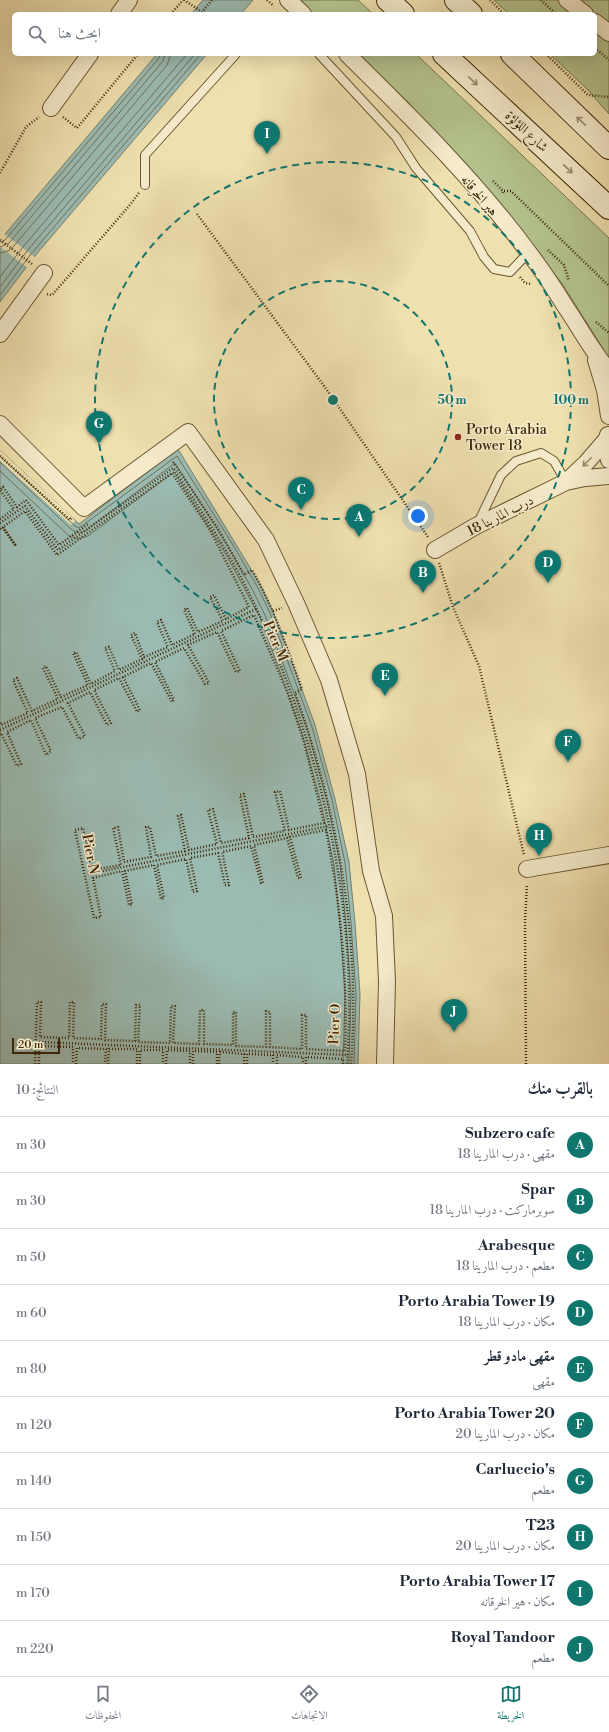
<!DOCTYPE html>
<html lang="ar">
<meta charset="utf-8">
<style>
body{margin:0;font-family:"Libre Bodoni",Amiri,serif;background:#f2f2f3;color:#1f2937;direction:rtl}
.scale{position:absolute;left:12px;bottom:10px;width:48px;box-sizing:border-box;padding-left:4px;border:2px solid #3f2808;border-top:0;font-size:11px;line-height:14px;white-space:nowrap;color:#3f2808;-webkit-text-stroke:3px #f5ebcb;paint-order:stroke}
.you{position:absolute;left:418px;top:516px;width:14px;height:14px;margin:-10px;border:3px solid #fff;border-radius:50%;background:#1a73e8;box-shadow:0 0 0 6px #1a73e833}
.badge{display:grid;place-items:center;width:26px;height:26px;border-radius:50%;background:#0f766e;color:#fff;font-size:13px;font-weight:700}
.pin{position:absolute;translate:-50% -33px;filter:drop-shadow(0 1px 2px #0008)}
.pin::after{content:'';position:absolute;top:21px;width:14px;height:12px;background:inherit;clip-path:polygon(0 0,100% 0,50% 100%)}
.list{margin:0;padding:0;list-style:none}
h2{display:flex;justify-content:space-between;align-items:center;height:52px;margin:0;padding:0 16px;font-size:17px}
h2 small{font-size:13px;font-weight:400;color:#747a83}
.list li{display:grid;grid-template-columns:26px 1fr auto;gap:12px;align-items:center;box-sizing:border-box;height:56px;padding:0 16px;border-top:1px solid #e0e1e3}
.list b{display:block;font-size:15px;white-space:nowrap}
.list p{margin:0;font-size:13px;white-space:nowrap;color:#747a83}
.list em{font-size:13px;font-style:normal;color:#747a83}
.icon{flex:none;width:22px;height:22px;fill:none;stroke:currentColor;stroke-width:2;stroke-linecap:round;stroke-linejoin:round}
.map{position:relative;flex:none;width:609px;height:1064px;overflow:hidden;direction:ltr}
.search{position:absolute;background:#fff;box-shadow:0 4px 16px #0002;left:12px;right:12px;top:12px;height:44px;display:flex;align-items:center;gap:10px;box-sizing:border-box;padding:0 14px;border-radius:6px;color:#747a83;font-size:15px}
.sheet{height:612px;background:#fff}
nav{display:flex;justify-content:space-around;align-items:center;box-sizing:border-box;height:56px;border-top:1px solid #e0e1e3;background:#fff;font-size:11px;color:#747a83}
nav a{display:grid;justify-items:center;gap:2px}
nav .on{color:#0f766e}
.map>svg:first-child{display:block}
.green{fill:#b4c38f;stroke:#7a764c}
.water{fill:#9bbbb2;stroke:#76806e}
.pier{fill:#efe0af}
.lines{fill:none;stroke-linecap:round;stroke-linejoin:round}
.shore{stroke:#6d725d;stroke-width:1}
.lane-casing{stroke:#6b5632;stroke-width:10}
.street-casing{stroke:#6b5632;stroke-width:18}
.secondary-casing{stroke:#3f2808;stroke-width:24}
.path{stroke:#3f2808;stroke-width:2.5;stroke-dasharray:1 2;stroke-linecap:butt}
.lane{stroke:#f5ebcb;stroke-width:8}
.street{stroke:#f5ebcb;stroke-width:16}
.secondary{stroke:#f5ebcb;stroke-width:22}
.oneway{stroke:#9a8a6a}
.ring{fill:none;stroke:#0f766e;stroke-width:2;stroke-dasharray:7 5}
.poi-dot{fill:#8f2418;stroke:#f5ebcb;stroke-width:1.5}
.labels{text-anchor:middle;stroke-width:3;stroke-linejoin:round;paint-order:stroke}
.street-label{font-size:14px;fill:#3f2808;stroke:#f5ebcb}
.poi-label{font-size:14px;fill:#3f2808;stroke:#f5ebcb;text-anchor:start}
.centre{fill:#0f766e;stroke:#f5ebcb;stroke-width:2}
.ring-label{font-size:12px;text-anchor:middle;font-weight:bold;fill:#0f766e;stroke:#f5ebcb;stroke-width:3;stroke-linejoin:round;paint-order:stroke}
</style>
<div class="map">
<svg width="609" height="1064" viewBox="0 0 609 1064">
<rect width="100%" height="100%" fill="#efe0af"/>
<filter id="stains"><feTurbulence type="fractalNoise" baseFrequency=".005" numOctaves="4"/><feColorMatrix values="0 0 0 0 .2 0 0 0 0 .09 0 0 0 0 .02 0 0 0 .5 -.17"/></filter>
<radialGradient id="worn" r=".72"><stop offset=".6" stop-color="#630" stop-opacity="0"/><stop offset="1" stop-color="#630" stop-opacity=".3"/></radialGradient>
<path class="green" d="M299,0H358L373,14H314Z
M494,0H609V114L587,89L550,54H595V14H509Z
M357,54H416L609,238V358L561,282L408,102Z"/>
<path class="water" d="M203,0H253L241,14H191Z
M157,54H207L34,257L0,302V240Z
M178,449L260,584L273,611L315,725L335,799L349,862L355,923L360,994L358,1064H0V450L79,524Z"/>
<path class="pier" d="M3,233L36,258L28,268L0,247V237Z
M0,450L72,517L75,521L71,525L0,461Z"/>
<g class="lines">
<path class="shore" d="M0,242L5,240L159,58L160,54
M0,247L9,243L163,61L165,54
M0,253L8,251L13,247L167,65L171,54
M0,277L23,247L187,54
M0,287L27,251L195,54
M0,295L31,254L201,54
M0,456L75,526L79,528L177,456L233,545L257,586L270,613L312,727L332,800L345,863L351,923L356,994L354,1064
M0,462L72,530L79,533L85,531L175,463L229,548L252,589L265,615L307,728L327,801L340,864L346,924L351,994L349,1064
M0,471L68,535L78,539L88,536L174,472L224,551L260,617L301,730L321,803L334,865L340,925L345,994L343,1064"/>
<g class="lane-casing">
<path id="lane" d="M319,54L396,137L416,168L470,231L484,257L494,269L510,272L528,253
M145,185V155L236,54
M477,525L501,475L516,461L541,453L554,461L566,482"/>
</g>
<g class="street-casing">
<path id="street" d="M288,0L303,14
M567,0L585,14
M119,14L129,0
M595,22L609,33
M347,54C410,116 477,182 529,253C542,270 554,288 565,306C580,328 592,351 609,371
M51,108L90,54
M0,334L44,273
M596,360L605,390L609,416
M0,424L84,508L188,432L266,540L296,603L329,680L357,774L371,871L384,916L387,981L385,1064
M608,435C605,443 607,451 609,460
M566,482L587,462L606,440
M435,550L476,526L566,482L585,478L609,476
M527,869L609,855"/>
</g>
<g class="secondary-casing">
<path id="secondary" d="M388,0L403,14
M456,0L471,14
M444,54L609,208
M512,54L609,148"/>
</g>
<path class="path" d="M184,0L202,12L212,0
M267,0L274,6
M490,0L504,14
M541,0L556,14
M171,14L183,0
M595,48L609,60
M546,54L588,95L609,97
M63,117L77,128L138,54
M0,173L26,127L39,117
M493,181L503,191L502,194
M504,191H511L609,286
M197,214L327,390L428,537
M0,240L32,264
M548,250L564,265L569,281
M520,277L525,283L531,284
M47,294L51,295L53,294L129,206L139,193
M596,322L609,333
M0,456L70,520L72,517
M173,462L217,527L244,575L252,570C274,608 287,648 302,689L295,693C337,810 361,939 351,1064
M0,519L14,509L0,490L3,487L17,507L26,500L59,545L88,524
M0,523L25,506L58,550L173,468C203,513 234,560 257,610C321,750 359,909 347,1064
M0,529L2,527L16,546L3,527L25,511L57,555L172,473L210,530L249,607L226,619L214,595L210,597L223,621L198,632L187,608L184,610L195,634L172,645L161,620L157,622L168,647L144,657L135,633L131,635L142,659L119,670L109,647L105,648L115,671L91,684L76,652L73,653L88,685L61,697L46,666L43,668L58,699L32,711L17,678L13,680L28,713L1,725L0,722
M439,563L453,607L479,666L524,855
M273,611L282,608
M0,730L256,609
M0,734L1,733L17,766L21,764L7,732L31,720L46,755L51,751L35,718L62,707L79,739L85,736L68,703L90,692L107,725L111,723L94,690L119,678L137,712L140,710L123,677L151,663L172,702L174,700L155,662L184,648L205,684L209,683L188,645L217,632L236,672L240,671L221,631L254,615L288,694L304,742L324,823L289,830L280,791L275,792L285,831L253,837L244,794L240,795L249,838L221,843L213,809L208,810L217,844L189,850L181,815L178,816L185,851L156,856L150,827H146L151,857L124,862L118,827L113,828L121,865L92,870L83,828L75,830L94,918L101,917L93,878L122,871L129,905H132L125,871L154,865L161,899L164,898L157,865L186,859L193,892L197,891L190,858L218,853L225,885H229L222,852L251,846L261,883H263L254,845L287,838L298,878H301L290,837L326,830C340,903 348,976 345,1051L306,1049V1015H302V1049L270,1047V1012L266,1011V1047L236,1046V1012H233V1045L204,1044V1010H200L199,1044L173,1043L175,1006H171L170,1043L138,1042L140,1005H136L135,1041L105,1040L106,1004H102L101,1039L73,1038L74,1002H70L69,1038L40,1037L41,1002H37L35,1064
M88,874L329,826
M39,1042L348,1055
M39,1064V1046L73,1047V1064
M76,1064L77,1048L106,1049L105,1064
M108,1064L109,1049H137V1064
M140,1064V1050H163V1064
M166,1064L167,1050L190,1051V1064
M193,1064V1051L217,1052V1064
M219,1064L220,1052L244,1054V1064
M247,1064V1054L273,1055V1064
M277,1064V1055L303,1057V1064
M306,1064V1057L343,1059V1064
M526,1064L525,922L527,884"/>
<use href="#lane" class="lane"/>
<use href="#street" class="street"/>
<use href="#secondary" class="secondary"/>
</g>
<defs><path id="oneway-shaft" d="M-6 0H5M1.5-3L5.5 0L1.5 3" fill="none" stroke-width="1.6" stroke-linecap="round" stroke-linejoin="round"/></defs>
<g class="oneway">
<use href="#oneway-shaft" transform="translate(473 81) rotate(43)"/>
<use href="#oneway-shaft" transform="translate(581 121) rotate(-136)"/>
<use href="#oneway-shaft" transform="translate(568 169) rotate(43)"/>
<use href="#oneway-shaft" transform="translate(587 462) rotate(135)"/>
</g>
<g class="ring">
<circle cx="333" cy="400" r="119"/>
<circle cx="333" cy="400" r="238"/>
</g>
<circle class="poi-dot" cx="458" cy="437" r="4"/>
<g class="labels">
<g class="street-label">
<text transform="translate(527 131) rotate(43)" y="5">شارع اللؤلؤة</text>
<text transform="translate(480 195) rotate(49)" y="5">هير الخرقانه</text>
<text transform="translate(500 515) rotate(-27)" y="5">درب المارينا 18</text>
<text transform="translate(276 641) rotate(67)" y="5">Pier M</text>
<text transform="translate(91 854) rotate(79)" y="5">Pier N</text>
<text transform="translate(334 1024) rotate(-87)" y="5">Pier O</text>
</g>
<g class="poi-label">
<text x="466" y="434">Porto Arabia<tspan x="466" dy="16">Tower 18</tspan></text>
</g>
</g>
<circle cx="333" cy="400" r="6" class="centre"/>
<g class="ring-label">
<text x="452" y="404">50 m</text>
<text x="571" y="404">100 m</text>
</g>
<rect width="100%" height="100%" filter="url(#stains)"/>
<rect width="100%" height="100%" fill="url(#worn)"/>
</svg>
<div class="scale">20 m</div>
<div class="you"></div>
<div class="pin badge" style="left:359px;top:537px">A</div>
<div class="pin badge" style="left:423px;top:593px">B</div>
<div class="pin badge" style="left:301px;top:510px">C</div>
<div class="pin badge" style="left:548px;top:583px">D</div>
<div class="pin badge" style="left:385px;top:696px">E</div>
<div class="pin badge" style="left:568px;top:762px">F</div>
<div class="pin badge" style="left:99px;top:444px">G</div>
<div class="pin badge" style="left:539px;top:856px">H</div>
<div class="pin badge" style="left:267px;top:154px">I</div>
<div class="pin badge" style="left:454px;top:1032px">J</div>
<div class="search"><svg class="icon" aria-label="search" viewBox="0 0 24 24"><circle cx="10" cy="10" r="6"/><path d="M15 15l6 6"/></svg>ابحث هنا</div>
</div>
<section class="sheet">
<h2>بالقرب منك<small>النتائج: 10</small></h2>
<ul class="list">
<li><span class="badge">A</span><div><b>Subzero cafe</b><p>مقهى · درب المارينا 18</p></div><em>30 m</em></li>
<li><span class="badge">B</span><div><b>Spar</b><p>سوبرماركت · درب المارينا 18</p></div><em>30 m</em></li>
<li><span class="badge">C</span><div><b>Arabesque</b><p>مطعم · درب المارينا 18</p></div><em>50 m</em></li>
<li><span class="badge">D</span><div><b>Porto Arabia Tower 19</b><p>مكان · درب المارينا 18</p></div><em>60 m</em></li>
<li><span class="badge">E</span><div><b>مقهى مادو قطر</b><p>مقهى</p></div><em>80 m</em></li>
<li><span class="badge">F</span><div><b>Porto Arabia Tower 20</b><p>مكان · درب المارينا 20</p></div><em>120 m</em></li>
<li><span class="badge">G</span><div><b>Carluccio's</b><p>مطعم</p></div><em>140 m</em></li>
<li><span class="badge">H</span><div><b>T23</b><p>مكان · درب المارينا 20</p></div><em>150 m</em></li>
<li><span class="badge">I</span><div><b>Porto Arabia Tower 17</b><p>مكان · هير الخرقانه</p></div><em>170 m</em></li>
<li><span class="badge">J</span><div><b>Royal Tandoor</b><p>مطعم</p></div><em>220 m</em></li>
</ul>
</section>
<nav>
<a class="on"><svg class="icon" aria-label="map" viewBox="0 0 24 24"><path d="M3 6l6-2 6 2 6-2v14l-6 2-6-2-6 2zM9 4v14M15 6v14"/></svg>الخريطة</a>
<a><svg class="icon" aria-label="directions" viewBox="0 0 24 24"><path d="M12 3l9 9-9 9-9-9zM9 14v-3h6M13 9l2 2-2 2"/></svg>الاتجاهات</a>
<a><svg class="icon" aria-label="saved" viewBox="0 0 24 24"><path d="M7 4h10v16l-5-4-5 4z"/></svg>المحفوظات</a>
</nav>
